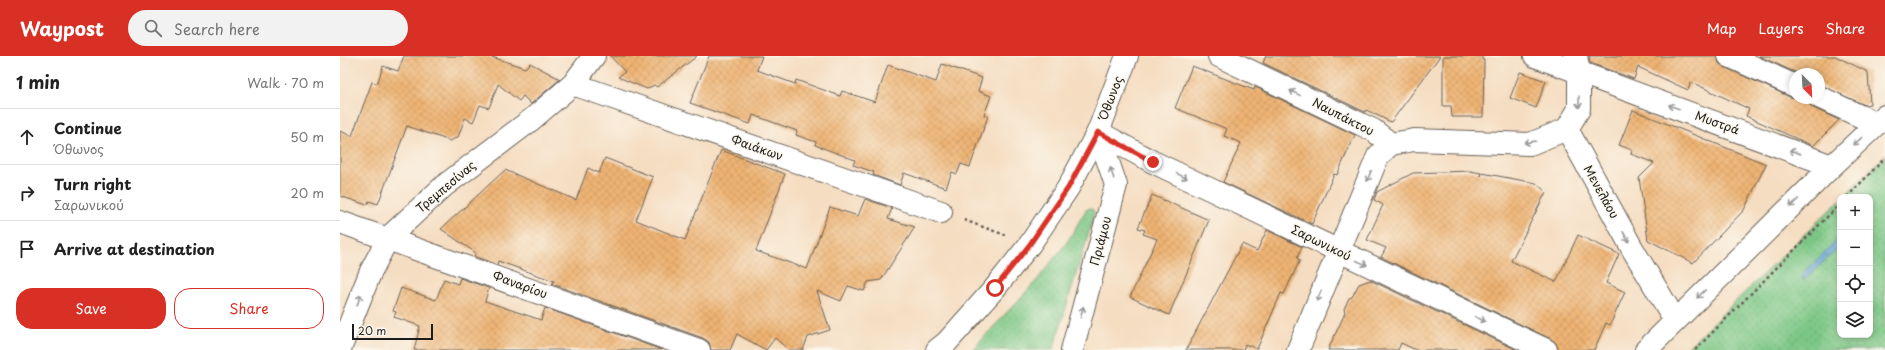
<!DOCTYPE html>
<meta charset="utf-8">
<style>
body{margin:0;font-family:"Playpen Sans",sans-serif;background:#f2f2f2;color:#222}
.controls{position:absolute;right:12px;bottom:12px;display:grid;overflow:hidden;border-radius:8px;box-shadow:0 2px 6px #0003}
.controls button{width:36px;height:36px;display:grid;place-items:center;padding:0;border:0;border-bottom:1px solid #e0e0e0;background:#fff;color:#222;font:20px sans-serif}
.compass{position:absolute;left:1449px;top:12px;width:36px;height:36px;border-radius:50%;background:#fff;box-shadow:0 2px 6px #0003;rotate:156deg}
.scale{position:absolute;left:12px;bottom:10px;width:81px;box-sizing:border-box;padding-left:4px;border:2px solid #1c1c1c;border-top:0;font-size:11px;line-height:14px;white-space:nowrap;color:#1c1c1c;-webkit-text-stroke:3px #fbf7ec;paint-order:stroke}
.stop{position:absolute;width:12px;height:12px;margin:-9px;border:3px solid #d93025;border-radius:50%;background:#fff}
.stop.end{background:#d93025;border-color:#fff;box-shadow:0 1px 4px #0008}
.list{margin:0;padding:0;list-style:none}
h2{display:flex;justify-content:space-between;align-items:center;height:52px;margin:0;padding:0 16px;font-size:17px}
h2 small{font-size:13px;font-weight:400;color:#767676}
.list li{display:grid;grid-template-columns:26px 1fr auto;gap:12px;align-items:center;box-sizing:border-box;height:56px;padding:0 16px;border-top:1px solid #e0e0e0}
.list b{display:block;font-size:15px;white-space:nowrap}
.list p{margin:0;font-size:13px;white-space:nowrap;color:#767676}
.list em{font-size:13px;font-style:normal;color:#767676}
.actions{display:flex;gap:8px;padding:12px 16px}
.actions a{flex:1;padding:9px 0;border:1px solid #d93025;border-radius:16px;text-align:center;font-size:14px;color:#d93025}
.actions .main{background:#d93025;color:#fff}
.icon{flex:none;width:22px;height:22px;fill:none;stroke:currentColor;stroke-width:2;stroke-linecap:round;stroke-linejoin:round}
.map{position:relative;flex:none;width:1545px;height:294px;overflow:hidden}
header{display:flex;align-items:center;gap:24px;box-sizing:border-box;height:56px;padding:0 20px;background:#d93025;color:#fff}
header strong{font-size:19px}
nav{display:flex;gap:22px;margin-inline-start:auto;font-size:14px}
.search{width:280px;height:36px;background:#f2f2f2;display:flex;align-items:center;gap:10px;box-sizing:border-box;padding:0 14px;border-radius:22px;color:#767676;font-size:15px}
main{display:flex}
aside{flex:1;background:#fff}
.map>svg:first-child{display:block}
.park{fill:url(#park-dots);stroke:#4c7250}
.water{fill:url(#water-ripples);stroke:#42627c}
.building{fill:url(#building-cross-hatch)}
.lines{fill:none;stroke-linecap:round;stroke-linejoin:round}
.pedestrian-casing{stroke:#686056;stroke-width:24}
.minor-casing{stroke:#686056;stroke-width:24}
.tertiary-casing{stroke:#686056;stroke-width:24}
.path{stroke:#686056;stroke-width:2.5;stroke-dasharray:3 3;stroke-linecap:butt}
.pedestrian{stroke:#fff;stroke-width:22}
.minor{stroke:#fff;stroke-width:22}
.tertiary{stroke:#fff;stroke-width:22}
.oneway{stroke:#999}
.route{stroke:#d93025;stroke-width:5}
.labels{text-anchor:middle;stroke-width:3;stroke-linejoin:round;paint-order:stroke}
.street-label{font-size:12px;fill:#1c1c1c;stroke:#fbf7ec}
</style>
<header>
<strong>Waypost</strong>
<div class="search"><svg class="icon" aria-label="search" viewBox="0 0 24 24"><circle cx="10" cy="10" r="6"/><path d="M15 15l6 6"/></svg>Search here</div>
<nav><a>Map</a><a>Layers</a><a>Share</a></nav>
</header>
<main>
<aside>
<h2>1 min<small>Walk · 70 m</small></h2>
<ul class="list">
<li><svg class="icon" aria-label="ahead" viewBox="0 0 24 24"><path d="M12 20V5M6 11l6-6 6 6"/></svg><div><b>Continue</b><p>Όθωνος</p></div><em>50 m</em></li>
<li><svg class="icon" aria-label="right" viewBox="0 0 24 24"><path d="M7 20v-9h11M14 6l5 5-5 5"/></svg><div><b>Turn right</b><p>Σαρωνικού</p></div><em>20 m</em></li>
<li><svg class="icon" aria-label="arrive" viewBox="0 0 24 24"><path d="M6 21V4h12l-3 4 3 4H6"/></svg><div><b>Arrive at destination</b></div></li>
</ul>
<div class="actions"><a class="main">Save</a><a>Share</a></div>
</aside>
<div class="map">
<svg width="1545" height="294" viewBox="0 0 1545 294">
<defs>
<pattern id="park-dots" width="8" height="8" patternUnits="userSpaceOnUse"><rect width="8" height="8" fill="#7bc785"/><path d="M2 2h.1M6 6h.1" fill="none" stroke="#6aaa72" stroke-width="1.8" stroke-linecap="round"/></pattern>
<pattern id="water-ripples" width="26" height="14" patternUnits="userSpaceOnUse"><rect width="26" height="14" fill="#69a8dc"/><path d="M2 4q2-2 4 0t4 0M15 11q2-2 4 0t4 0" fill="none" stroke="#5688b2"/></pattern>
<pattern id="building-cross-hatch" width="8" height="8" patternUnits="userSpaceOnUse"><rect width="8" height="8" fill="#efb473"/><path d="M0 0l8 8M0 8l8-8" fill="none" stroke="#cc9a63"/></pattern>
</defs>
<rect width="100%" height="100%" fill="#fbf7ec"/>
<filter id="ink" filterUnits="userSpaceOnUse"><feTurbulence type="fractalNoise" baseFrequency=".025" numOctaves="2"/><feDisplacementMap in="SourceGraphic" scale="8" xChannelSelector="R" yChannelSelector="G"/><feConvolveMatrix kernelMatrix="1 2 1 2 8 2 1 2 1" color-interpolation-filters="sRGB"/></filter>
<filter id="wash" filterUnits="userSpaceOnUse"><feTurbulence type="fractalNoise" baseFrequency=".012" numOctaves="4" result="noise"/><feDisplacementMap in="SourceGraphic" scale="16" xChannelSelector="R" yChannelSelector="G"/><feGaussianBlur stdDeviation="0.9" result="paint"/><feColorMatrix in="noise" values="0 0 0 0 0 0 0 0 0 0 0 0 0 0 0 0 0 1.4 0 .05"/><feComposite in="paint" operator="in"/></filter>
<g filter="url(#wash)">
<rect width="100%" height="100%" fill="#f5ddc1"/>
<path class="park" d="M1545,100V294H1345L1500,144V279H1530V141H1503Z
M750,152L754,155L753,163L713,294H632L698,223L727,186L746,154Z"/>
<path class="water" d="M1500,182V190L1463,225V217Z"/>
<g id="blocks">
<path class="building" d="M64,0H149L185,12L190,7L220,23L191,48L183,40L179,45L158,28L149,52L140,49L133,66L125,62L118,81L110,85L67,70L38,148L29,145L27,149L0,140V75L12,80L32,26L37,28L43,10L58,15Z
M270,0H357L317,31L314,29L307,33L278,21L285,16Z
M369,0H422L417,14L455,28L456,24L500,40L502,35L535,46L548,9L596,26L602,8L642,22L638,35L651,40L644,59L648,60L630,111L621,108L617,118L612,116L606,132L564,117L560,129L533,119L534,116L513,109L515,104L475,89L476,86L456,79L457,75L413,59L410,68L350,47Z
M926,0H1100L1051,66L1026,54L1025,56L923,7Z
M1103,0H1142V4H1144L1143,61H1112L1111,50H1103Z
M1249,0H1377L1379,7L1384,11L1450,41L1467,42L1469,48L1473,52L1499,64L1473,90L1406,60L1409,53L1351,26L1348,34L1298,11L1294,23L1250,7Z
M1419,0H1495L1528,16L1530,48L1525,49L1479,29V18H1459Z
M852,10L914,34L915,31L1015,79L997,119L994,118L972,168L883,126L901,87L884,80L887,73L835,52Z
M1180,16L1206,25L1196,52L1170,42Z
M1293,54L1426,108L1404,154L1353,207L1308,184L1299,122L1314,107L1291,98L1292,94L1279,89Z
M381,94L445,118L416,195L467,213L490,151L518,160L525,143L552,152L548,163L575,171L541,224L528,226L524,235L508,230L501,245L477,235L490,274L468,281L463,294H449L435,282L426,294L397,278L390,294H371L369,286L363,282L212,228L214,225L158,205L157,209L134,200L136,197L101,173L165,114L236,144L248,112L259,117L265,102L313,121L296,164L345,184Z
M1130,115L1141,117V120L1142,117L1196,127L1206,136L1171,205L1216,226L1238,179L1279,198L1266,227L1285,236L1270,269L1266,267L1254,294H1218L1216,287L1211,283L1041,201L1046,192L1027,184L1043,149L1034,144L1037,136L1073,117Z
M812,139L869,164L829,259L790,241L817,183L803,178L805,174L798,172Z
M927,174L962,191L957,202L960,204L944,238L941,237L917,293L905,288L903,294H846L902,188L917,195Z
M120,222L149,232L145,245L201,264L205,252L322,294H74L80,270L54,261L56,256L53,255L61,232L96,244L104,223L118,228Z
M1030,224L1177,294H1076L1061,287L1058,294H988L1005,257L1004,253L1009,242L1012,241L1019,228Z"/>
</g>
</g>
<g filter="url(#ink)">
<use href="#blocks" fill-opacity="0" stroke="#686056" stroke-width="1"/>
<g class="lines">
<g class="pedestrian-casing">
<path id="pedestrian" d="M1389,0L1455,30
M1479,41L1537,68"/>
</g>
<g class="minor-casing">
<path id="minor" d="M879,0L1033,74L1051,88
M1195,0L1492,110
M233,28L601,156
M1227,73L1292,192L1335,264
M0,166L359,294
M0,293L31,215L48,182L104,130L191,64L233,28L254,0
M597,294L607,286L655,232L690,188L728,132L758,76L813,106L1206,294
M1306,294L1492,110L1545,60"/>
</g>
<g class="tertiary-casing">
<path id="tertiary" d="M732,294L776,129L758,76L787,0
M958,294L1038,100L1051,88L1074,84L1190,88L1227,73L1239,53V16L1236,0"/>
</g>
<path class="path" d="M1507,141L1545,102
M624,164L665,179
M1355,294L1500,148"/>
<use href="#pedestrian" class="pedestrian"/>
<use href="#minor" class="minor"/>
<use href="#tertiary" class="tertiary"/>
</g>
<defs><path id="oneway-shaft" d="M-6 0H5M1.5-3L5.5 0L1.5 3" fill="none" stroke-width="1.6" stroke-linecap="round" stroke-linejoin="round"/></defs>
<g class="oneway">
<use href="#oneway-shaft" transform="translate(955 37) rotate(-154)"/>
<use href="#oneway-shaft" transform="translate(1239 46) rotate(90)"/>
<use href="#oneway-shaft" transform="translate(1334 51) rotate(-160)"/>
<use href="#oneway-shaft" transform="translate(1518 85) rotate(137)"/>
<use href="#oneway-shaft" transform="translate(1190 86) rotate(170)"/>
<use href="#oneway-shaft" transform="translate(1455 96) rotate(-160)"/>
<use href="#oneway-shaft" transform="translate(772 117) rotate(-107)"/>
<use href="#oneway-shaft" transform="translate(842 120) rotate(26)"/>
<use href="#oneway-shaft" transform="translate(1029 120) rotate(113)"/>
<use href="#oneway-shaft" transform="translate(1454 147) rotate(136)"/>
<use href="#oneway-shaft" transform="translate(1286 181) rotate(61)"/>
<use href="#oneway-shaft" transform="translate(1022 207) rotate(25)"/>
<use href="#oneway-shaft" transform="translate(1361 238) rotate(136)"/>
<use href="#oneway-shaft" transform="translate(979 240) rotate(112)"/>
<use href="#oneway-shaft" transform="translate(19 244) rotate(-69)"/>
<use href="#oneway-shaft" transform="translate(742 256) rotate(-75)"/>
<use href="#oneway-shaft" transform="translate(1140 263) rotate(25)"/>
</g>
</g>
<g class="lines" filter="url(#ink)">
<path class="route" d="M655,232L690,188L728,132L758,76L813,106"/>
</g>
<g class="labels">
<g class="street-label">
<text transform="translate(771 42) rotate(-69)" y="4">Όθωνος</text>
<text transform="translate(1003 61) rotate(27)" y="4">Ναυπάκτου</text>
<text transform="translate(1377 67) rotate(20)" y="4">Μυστρά</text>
<text transform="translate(417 92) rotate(19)" y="4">Φαιάκων</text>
<text transform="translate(106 131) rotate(-40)" y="4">Τρεμπεσίνας</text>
<text transform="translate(1261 136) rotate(61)" y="4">Μενελάου</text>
<text transform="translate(761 185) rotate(-75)" y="4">Πριάμου</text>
<text transform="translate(981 187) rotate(26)" y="4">Σαρωνικού</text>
<text transform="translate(180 229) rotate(20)" y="4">Φαναρίου</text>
</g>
</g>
</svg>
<div class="controls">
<button>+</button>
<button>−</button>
<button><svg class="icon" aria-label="locate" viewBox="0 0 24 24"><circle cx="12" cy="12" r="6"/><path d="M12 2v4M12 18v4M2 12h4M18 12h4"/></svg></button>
<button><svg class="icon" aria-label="layers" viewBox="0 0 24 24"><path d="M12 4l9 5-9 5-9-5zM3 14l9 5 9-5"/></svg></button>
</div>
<svg class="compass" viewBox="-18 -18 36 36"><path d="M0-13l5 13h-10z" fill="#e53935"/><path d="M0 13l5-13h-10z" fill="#767676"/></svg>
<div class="scale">20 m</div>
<div class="stop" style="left:655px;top:232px"></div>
<div class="stop end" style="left:813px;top:106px"></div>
</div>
</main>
